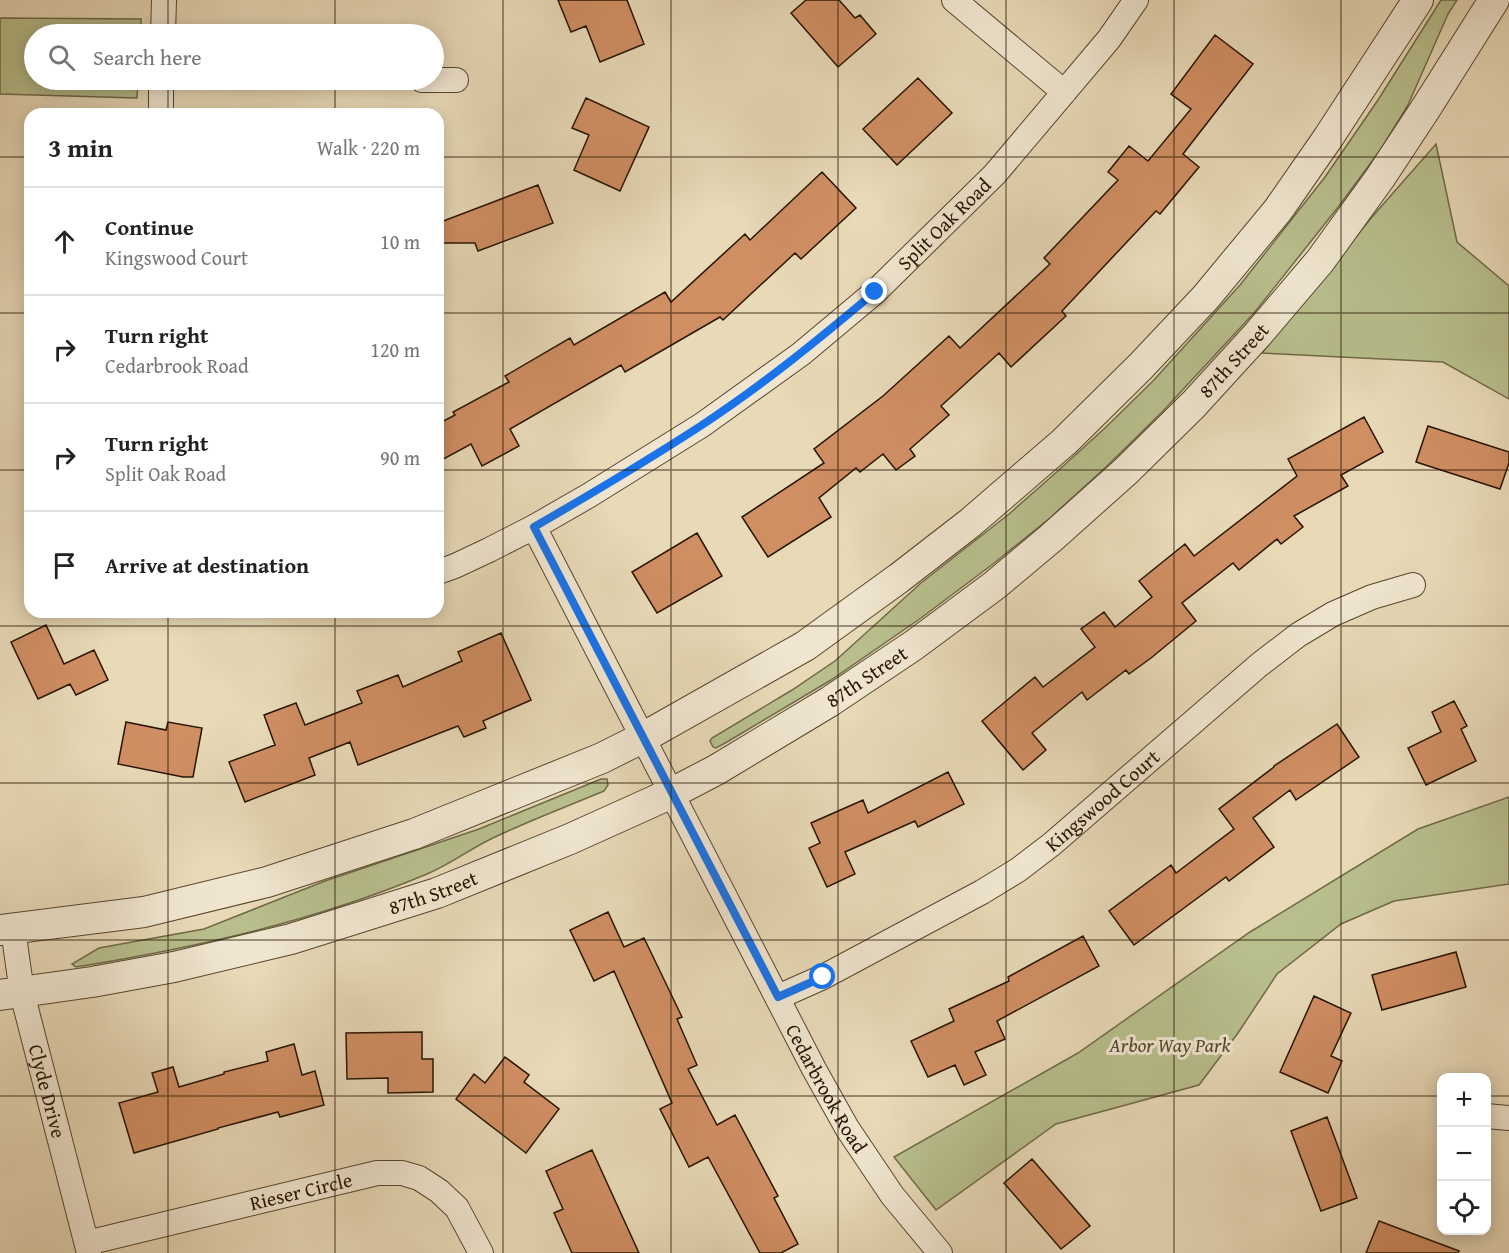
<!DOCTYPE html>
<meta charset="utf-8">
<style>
body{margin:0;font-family:"Gentium Book Plus",serif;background:#f2f2f2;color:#222}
.controls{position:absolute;right:18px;bottom:18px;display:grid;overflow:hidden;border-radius:12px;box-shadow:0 3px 15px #0003}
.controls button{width:54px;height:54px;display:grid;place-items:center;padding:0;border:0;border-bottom:2px solid #e0e0e0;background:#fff;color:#222;font:30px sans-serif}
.stop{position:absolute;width:18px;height:18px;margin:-14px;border:4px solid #1a73e8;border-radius:50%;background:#fff}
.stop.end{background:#1a73e8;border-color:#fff;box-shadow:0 2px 6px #0008}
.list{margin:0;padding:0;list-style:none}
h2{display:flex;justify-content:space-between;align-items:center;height:78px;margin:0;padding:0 24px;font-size:26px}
h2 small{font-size:20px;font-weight:400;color:#767676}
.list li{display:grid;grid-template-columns:39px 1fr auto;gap:18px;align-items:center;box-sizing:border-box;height:108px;padding:0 24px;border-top:2px solid #e0e0e0}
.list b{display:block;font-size:22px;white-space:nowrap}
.list p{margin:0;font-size:20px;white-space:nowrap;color:#767676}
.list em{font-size:20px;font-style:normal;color:#767676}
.icon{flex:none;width:33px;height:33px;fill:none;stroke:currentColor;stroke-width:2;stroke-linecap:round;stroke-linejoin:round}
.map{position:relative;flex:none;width:1509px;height:1253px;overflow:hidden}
.search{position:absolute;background:#fff;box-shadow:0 3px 15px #0003;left:24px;top:24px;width:420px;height:66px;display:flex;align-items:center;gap:15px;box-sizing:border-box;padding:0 21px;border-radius:33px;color:#767676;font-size:22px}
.panel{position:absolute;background:#fff;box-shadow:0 3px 15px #0003;left:24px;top:108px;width:420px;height:510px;border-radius:18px}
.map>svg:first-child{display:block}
.green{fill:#b8bf8d;stroke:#706a48;stroke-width:1.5}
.building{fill:#d08e63;stroke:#271402;stroke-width:1.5}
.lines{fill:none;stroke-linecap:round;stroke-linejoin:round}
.minor-casing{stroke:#57452f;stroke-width:26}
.tertiary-casing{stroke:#57452f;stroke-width:32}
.minor{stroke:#f0e6d0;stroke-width:24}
.tertiary{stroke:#f0e6d0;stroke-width:30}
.route{stroke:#1a73e8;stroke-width:8}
.grid{fill:none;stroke:#271402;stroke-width:1.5;stroke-opacity:0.55}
.labels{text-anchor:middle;stroke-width:6;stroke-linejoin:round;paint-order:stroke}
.street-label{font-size:20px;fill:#271402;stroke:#f0e6d0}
.park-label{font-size:20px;font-style:italic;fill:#52472c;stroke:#f0e6d0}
</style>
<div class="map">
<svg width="1509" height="1253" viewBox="0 0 1509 1253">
<rect width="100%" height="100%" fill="#e8d9b7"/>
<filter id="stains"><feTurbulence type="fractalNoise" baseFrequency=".00333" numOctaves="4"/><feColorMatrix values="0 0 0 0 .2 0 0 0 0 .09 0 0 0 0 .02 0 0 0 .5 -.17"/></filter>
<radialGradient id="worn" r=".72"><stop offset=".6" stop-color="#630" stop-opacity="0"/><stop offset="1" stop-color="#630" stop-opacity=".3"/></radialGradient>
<path class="green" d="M1441,0H1457L1448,14L1408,105L1381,149L1339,206L1254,313L1163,411L1106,467L1050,518L993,564L921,618L831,680L727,742L716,748L713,747L710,741L712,738L792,690L835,661L921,583L1009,514L1050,478L1105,428L1153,381L1240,285L1325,177L1378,100Z
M0,18L141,19V34H34V80H138L137,98L0,94Z
M1436,144L1457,242L1509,286V399L1443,362L1262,353L1372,217Z
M601,779H607L608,785L604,791C568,806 531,820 495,837C471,848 451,864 427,874C315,921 195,948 76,967L72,964L99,948L204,929L325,881L479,829Z
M1509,797V884L1394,901L1341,924L1277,974L1238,1033L1199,1085L1056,1124L936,1210L894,1157L1078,1053L1250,932L1418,829Z"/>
<path class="building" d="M558,0H627L644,44L600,62L586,26L571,32Z
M806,0H839L855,18L860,15L876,34L838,67L791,13Z
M1215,35L1253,64L1183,154L1199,167L1160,214L1156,211L1062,311L1066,316L1011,367L999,353L941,406L949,415L910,449L915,456L896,470L883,454L860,472L856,468L819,498L831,517L768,557L742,517L824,463L814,449L883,396L949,336L960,348L1050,264L1044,258L1118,180L1108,172L1129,146L1148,161L1191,109L1171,94Z
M918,78L952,113L897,165L863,129Z
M586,98L649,127L620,191L574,170L589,135L572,128Z
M822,172L856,208L801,259L795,253L723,320L720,317L625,372L621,365L510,429L519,446L482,466L471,444L438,462V424L455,415L453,412L509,382L505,376L570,338L574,345L665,292L671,302L745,234L750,240Z
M538,185L553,223L478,251L475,243H438V223Z
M1364,417L1383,452L1341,475L1348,486L1294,516L1303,527L1281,544L1277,539L1239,570L1233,563L1182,603L1196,621L1151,658L1129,674L1126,670L1087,700L1082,692L1032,733L1046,750L1023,770L982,721L1035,677L1043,687L1095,647L1081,629L1104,612L1115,627L1152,597L1139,581L1185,544L1194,556L1297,476L1288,459Z
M1428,426L1509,452V463L1500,489L1416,462Z
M697,533L722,576L657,613L632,572Z
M46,625L64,664L94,650L108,680L76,695L70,684L38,699L11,642Z
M501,633L531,700L483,721L486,728L464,737L458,726L358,765L350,742L309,758L315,775L245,802L229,762L275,745L264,715L296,703L305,725L362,703L357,691L398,675L403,687L462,661L458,652Z
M1454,701L1467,726L1461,729L1476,761L1426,785L1408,748L1441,732L1432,712Z
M126,722L166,730L168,722L202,728L193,777H183L118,764Z
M1337,724L1359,757L1296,800L1290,790L1253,818L1274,847L1229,881L1226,877L1134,945L1109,911L1171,865L1176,873L1234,829L1219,809L1274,767V766Z
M948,772L964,804L918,827L915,821L845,852L855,874L827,887L809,848L820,843L811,823L863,800L868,813Z
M608,912L624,947L644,938L682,1017L677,1019L697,1065L688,1069L717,1125L735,1115L778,1196L774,1198L798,1244L781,1253H760L708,1157L689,1167L660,1109L672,1103L614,971L594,981L570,930Z
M1083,936L1099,966L997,1021L1005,1039L975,1052L986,1075L964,1085L955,1065L928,1077L911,1041L954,1021L949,1009L1009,981L1008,977Z
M1456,952L1466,987L1382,1010L1372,975Z
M1314,996L1351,1013L1331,1056L1342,1061L1328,1093L1280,1072Z
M422,1032V1059H433V1092L388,1093V1078L347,1079L346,1033Z
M294,1044L302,1075L315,1071L324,1105L280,1117L278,1112L218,1128V1129L134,1153L119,1103L158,1092L152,1073L173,1067L179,1087L224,1074V1072L268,1061L266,1052Z
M505,1057L529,1075L524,1082L559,1109L526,1153L456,1099L474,1074L485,1083Z
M1327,1117L1357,1198L1321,1211L1291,1131Z
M592,1150L639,1253H572L554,1213L563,1209L546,1171Z
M1032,1159L1090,1226L1061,1249L1004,1183Z
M1379,1221L1459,1251L1458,1253H1366Z"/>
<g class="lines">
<g class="minor-casing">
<g id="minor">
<path d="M954,0L1064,92"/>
<path d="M163,34L164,0"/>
<path d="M422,80H456"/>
<path d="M161,114V80"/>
<path id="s1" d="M534,527L814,1069L847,1128L892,1195L940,1253"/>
<path id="s2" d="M438,572L455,566L489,550L534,527L588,496L702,425L801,354L875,292L995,174L1109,39L1136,0"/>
<path id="s3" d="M13,929L22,993L89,1253"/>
<path id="s4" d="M778,997L823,977L982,892L1018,870L1052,844L1259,665L1298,635L1333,614L1372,597L1413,585"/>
<path d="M1486,1116L1509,1118"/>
<path id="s5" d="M87,1243L377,1173H402L419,1178L439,1191L457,1208L481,1253"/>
</g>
</g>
<g class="tertiary-casing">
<g id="tertiary">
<path d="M0,930L144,912L267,882L414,834L602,758L644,737L805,646L899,578L970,523L1064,442L1141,366L1206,297L1278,210L1328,138L1418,0"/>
<path id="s6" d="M0,995L92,982L174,967L291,939L437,893L570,839L672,793L716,770L829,702L914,645L995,585L1051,538L1126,471L1194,404L1258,334L1320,261L1380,178L1426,108L1494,0"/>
</g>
</g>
<use href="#minor" class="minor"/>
<use href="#tertiary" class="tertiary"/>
</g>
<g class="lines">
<path class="route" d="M823,977L778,997L534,527C591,494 647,461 702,425C763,385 819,339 875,292"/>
</g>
<path class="grid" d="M168,0V34M335,0V34M503,0V1253M671,0V1253M838,0V1253M1006,0V1253M1174,0V1253M1341,0V1253M168,80V114M335,80V114M0,157H30M438,157H1509M0,313H30M438,313H1509M0,470H30M438,470H1509M168,612V1253M335,612V1253M0,626H1509M0,783H1509M0,940H1509M0,1096H1442M1486,1096H1509"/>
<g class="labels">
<g class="street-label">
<text dy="7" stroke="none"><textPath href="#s2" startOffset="618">Split Oak Road</textPath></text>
<text dy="7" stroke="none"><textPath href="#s6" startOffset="1418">87th Street</textPath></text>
<text dy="7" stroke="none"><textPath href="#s6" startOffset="932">87th Street</textPath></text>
<text dy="7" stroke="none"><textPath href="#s4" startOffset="381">Kingswood Court</textPath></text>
<text dy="7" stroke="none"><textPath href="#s6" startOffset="446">87th Street</textPath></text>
<text dy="7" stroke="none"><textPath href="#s1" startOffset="633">Cedarbrook Road</textPath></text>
<text dy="7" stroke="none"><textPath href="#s3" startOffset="166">Clyde Drive</textPath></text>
<text dy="7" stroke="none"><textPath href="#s5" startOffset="220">Rieser Circle</textPath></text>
</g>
<g class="park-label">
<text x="1170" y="1052">Arbor Way Park</text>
</g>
</g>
<rect width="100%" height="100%" filter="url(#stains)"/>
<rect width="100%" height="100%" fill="url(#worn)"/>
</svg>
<div class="controls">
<button>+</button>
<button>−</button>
<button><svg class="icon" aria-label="locate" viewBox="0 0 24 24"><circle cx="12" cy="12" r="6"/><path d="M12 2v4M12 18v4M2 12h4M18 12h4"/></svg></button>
</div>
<div class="stop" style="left:823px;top:977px"></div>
<div class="stop end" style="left:875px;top:292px"></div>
<div class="search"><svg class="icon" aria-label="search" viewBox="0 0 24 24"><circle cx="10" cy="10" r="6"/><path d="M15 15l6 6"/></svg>Search here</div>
<section class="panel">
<h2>3 min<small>Walk · 220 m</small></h2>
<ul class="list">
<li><svg class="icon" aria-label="ahead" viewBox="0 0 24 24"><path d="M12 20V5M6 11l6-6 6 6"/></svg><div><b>Continue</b><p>Kingswood Court</p></div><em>10 m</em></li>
<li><svg class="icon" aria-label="right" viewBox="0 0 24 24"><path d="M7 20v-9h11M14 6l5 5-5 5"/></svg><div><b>Turn right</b><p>Cedarbrook Road</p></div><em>120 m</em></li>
<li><svg class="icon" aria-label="right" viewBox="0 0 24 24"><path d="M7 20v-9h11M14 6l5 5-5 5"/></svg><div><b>Turn right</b><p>Split Oak Road</p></div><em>90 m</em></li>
<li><svg class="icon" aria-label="arrive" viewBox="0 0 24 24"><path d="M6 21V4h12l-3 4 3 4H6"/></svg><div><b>Arrive at destination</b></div></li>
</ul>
</section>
</div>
